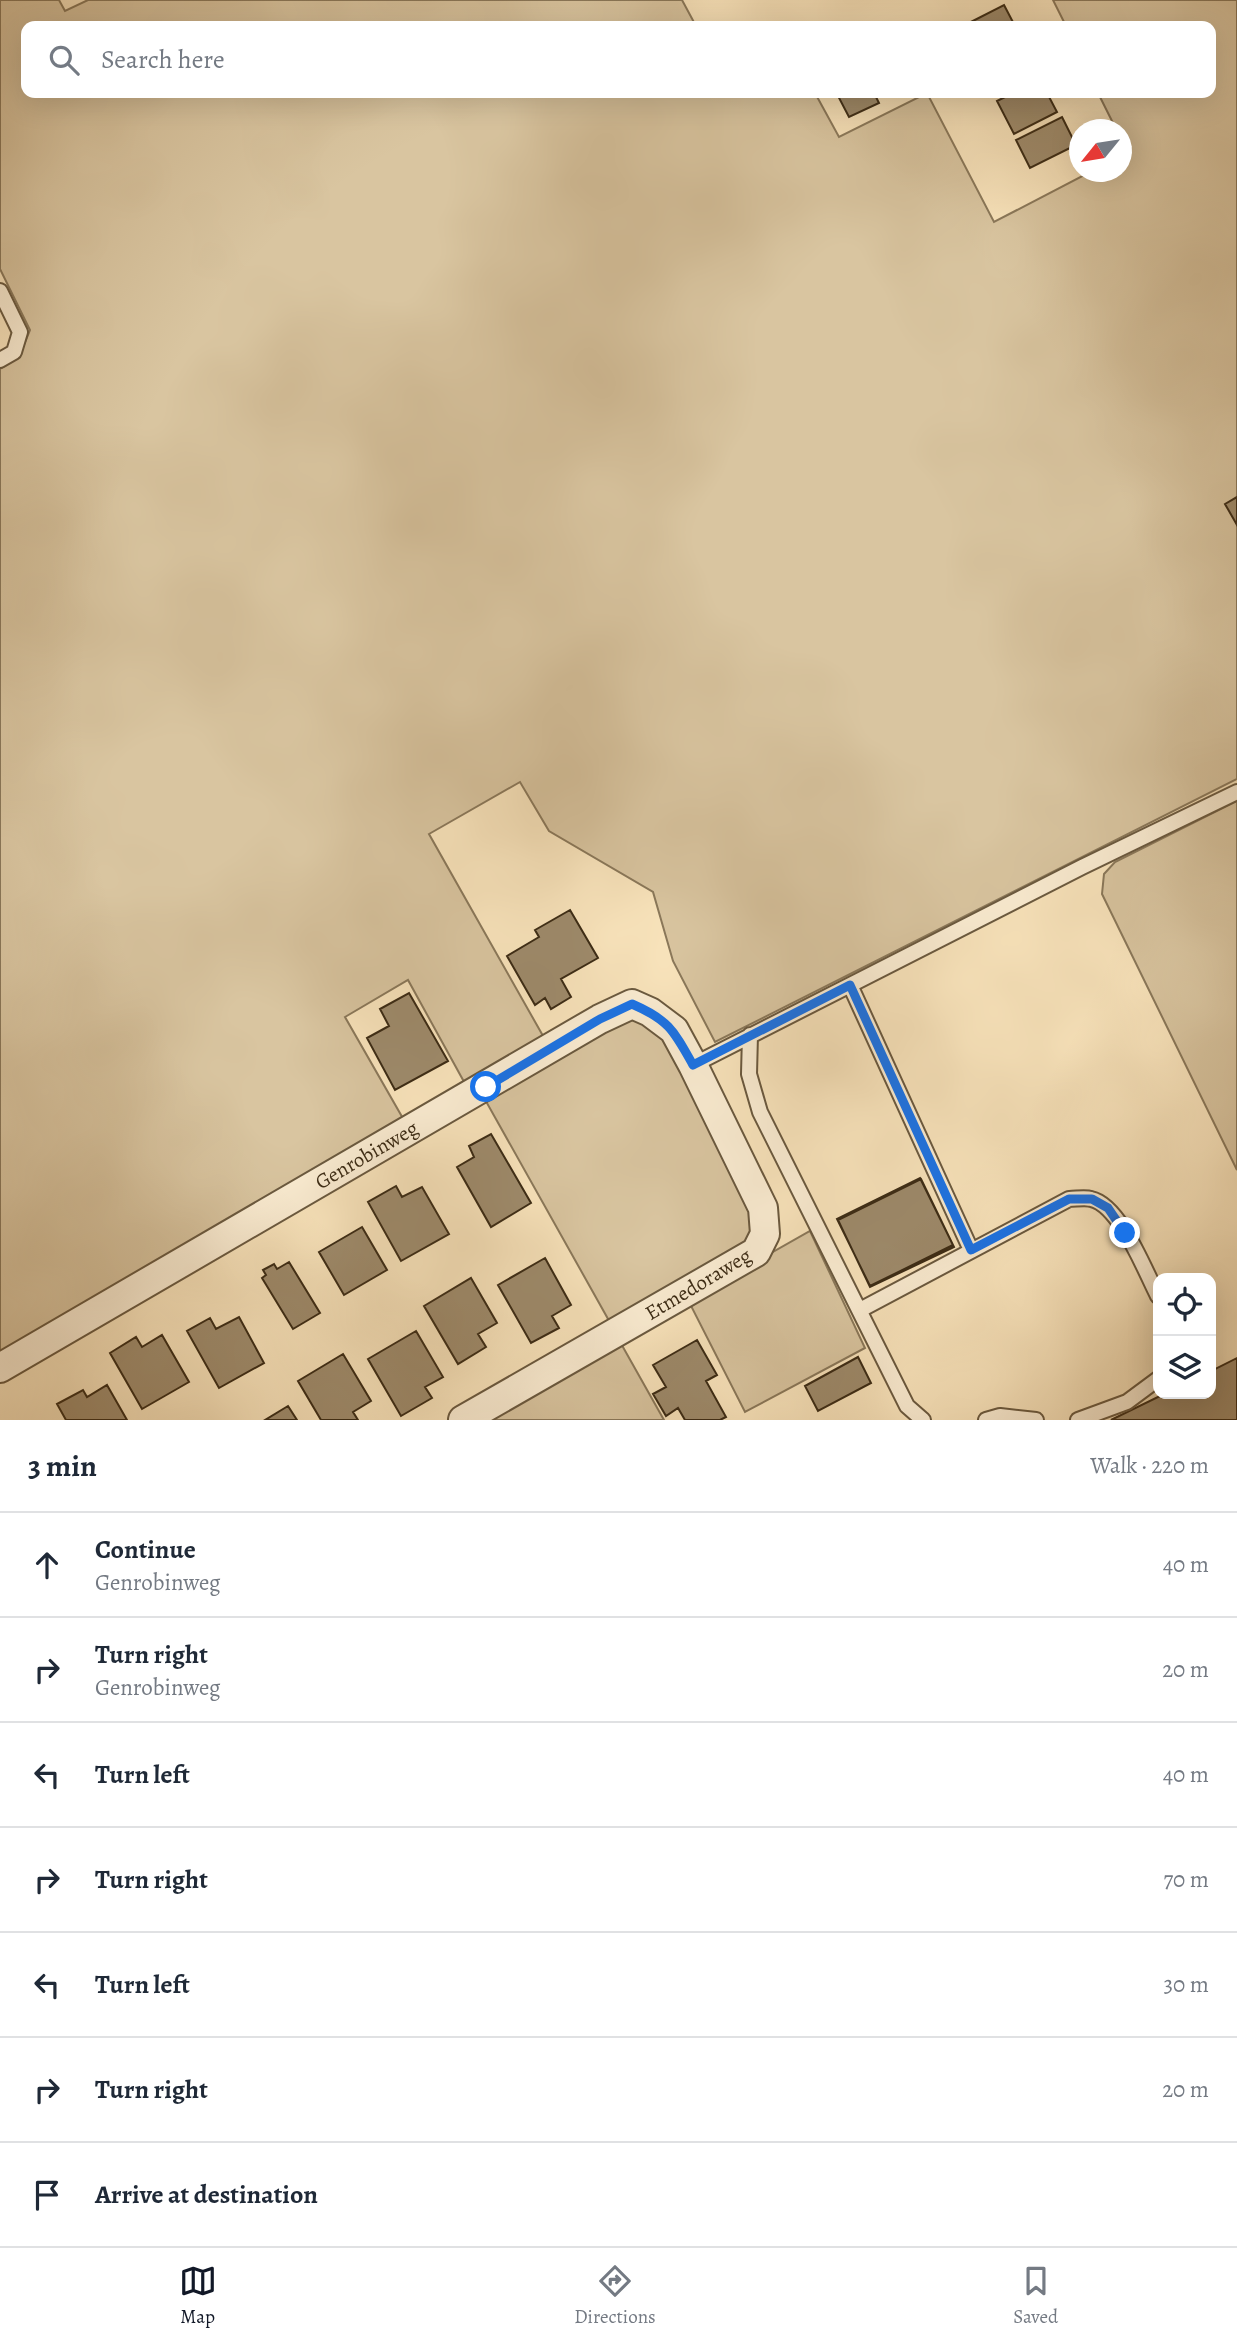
<!DOCTYPE html>
<meta charset="utf-8">
<style>
body{margin:0;font-family:Alegreya,serif;background:#f6f6f7;color:#1f2937}
.controls{position:absolute;right:21px;bottom:21px;display:grid;overflow:hidden;border-radius:14px;box-shadow:0 7px 28px #0002}
.controls button{width:63px;height:63px;display:grid;place-items:center;padding:0;border:0;border-bottom:2px solid #e0e1e3;background:#fff;color:#1f2937;font:35px sans-serif}
.compass{position:absolute;left:1069px;top:119px;width:63px;height:63px;border-radius:50%;background:#fff;box-shadow:0 7px 28px #0002;rotate:240deg}
.stop{position:absolute;width:21px;height:21px;margin:-16px;border:5px solid #1a73e8;border-radius:50%;background:#fff}
.stop.end{background:#1a73e8;border-color:#fff;box-shadow:0 2px 7px #0008}
.list{margin:0;padding:0;list-style:none}
h2{display:flex;justify-content:space-between;align-items:center;height:91px;margin:0;padding:0 28px;font-size:30px}
h2 small{font-size:23px;font-weight:400;color:#747a83}
.list li{display:grid;grid-template-columns:46px 1fr auto;gap:21px;align-items:center;box-sizing:border-box;height:105px;padding:0 28px;border-top:2px solid #e0e1e3}
.list b{display:block;font-size:26px;white-space:nowrap}
.list p{margin:0;font-size:23px;white-space:nowrap;color:#747a83}
.list em{font-size:23px;font-style:normal;color:#747a83}
.icon{flex:none;width:38px;height:38px;fill:none;stroke:currentColor;stroke-width:2;stroke-linecap:round;stroke-linejoin:round}
.map{position:relative;flex:none;width:1237px;height:1420px;overflow:hidden}
.search{position:absolute;background:#fff;box-shadow:0 7px 28px #0002;left:21px;right:21px;top:21px;height:77px;display:flex;align-items:center;gap:18px;box-sizing:border-box;padding:0 24px;border-radius:14px;color:#747a83;font-size:26px}
.sheet{height:826px;background:#fff}
nav{display:flex;justify-content:space-around;align-items:center;box-sizing:border-box;height:98px;border-top:2px solid #e0e1e3;background:#fff;font-size:19px;color:#747a83}
nav a{display:grid;justify-items:center;gap:4px}
nav .on{color:#111827}
.map>svg:first-child{display:block}
.green{fill:#d9c5a0;stroke:#8a785a;stroke-width:2}
.building{fill:#9e8b6c;stroke:#3b2b15;stroke-width:2}
.lines{fill:none;stroke-linecap:round;stroke-linejoin:round}
.lane-casing{stroke:#6a593f;stroke-width:18}
.street-casing{stroke:#6a593f;stroke-width:32}
.lane{stroke:#fbedd3;stroke-width:14}
.street{stroke:#fbedd3;stroke-width:28}
.route{stroke:#1a73e8;stroke-width:9}
.labels{text-anchor:middle;stroke-width:5;stroke-linejoin:round;paint-order:stroke}
.street-label{font-size:21px;fill:#3b2b15;stroke:#fbedd3}
</style>
<div class="map">
<svg width="1237" height="1420" viewBox="0 0 1237 1420">
<rect width="100%" height="100%" fill="#f9e4bc"/>
<filter id="stains"><feTurbulence type="fractalNoise" baseFrequency=".00286" numOctaves="4"/><feColorMatrix values="0 0 0 0 .2 0 0 0 0 .09 0 0 0 0 .02 0 0 0 .5 -.17"/></filter>
<radialGradient id="worn" r=".72"><stop offset=".6" stop-color="#630" stop-opacity="0"/><stop offset="1" stop-color="#630" stop-opacity=".3"/></radialGradient>
<path class="green" d="M0,0H59L65,11L88,0H682L696,26H26V93H815L839,137L927,93L994,222L1090,172H1122V155L1127,152L1122,140V130L1116,129L1098,93H1211V26H1066L1053,0H1237V779L715,1042L673,961L653,892L549,831L520,782L429,834L547,1043L468,1089L408,980L345,1017L405,1122L0,1356V369L19,357L30,330L0,269Z
M1237,801V1170L1102,894L1104,874L1115,862Z
M636,1014L666,1034L757,1219L758,1235L612,1326L483,1096Z
M810,1231L865,1348L745,1412L688,1300Z
M619,1340L664,1420H480Z"/>
<path class="building" d="M1004,5L1015,26H963Z
M874,93L879,103L849,117L837,94Z
M1013,93H1047L1057,112L1014,134L997,101Z
M1062,117L1076,145L1030,168L1016,140Z
M1237,497V525L1225,504Z
M570,910L598,958L561,979L571,997L551,1009L545,998L535,1005L507,956L539,937L535,930Z
M409,993L448,1061L395,1090L367,1038L389,1026L380,1009Z
M491,1134L531,1203L491,1227L457,1167L474,1157L469,1146Z
M920,1178L953,1245L870,1286L837,1219Z
M921,1179L954,1247L870,1287L838,1220Z
M396,1186L402,1197L422,1187L449,1234L401,1261L368,1202Z
M362,1227L387,1270L344,1295L319,1252Z
M545,1258L571,1305L552,1316L559,1328L531,1343L498,1285Z
M289,1262L320,1313L293,1329L262,1278L266,1275L263,1270L274,1264L277,1269Z
M471,1278L497,1323L478,1334L486,1347L458,1364L424,1306Z
M239,1317L264,1363L219,1388L187,1331L210,1318L216,1329Z
M416,1331L443,1377L425,1387L432,1398L401,1416L368,1359Z
M162,1335L189,1382L142,1409L110,1353L136,1337L142,1347Z
M697,1340L717,1375L706,1381L726,1417L720,1420H685L678,1408L666,1416L653,1394L666,1387L653,1365Z
M343,1354L371,1401L353,1412L358,1420H321L298,1381Z
M858,1357L871,1383L818,1411L805,1386Z
M1237,1358V1420H1111L1164,1394H1211V1371Z
M107,1385L127,1420H66L57,1404L83,1390L87,1397Z
M288,1406L297,1420H265Z"/>
<g class="lines">
<g class="lane-casing">
<path id="lane" d="M0,291L20,332L14,352L0,360
M850,985L971,1250
M750,1035L749,1074L760,1112L907,1406L923,1420
M693,1065L1082,867L1237,792
M860,1310L1069,1199C1076,1199 1085,1197 1091,1199C1120,1205 1145,1271 1158,1296
M986,1420L1000,1416L1036,1420
M1078,1420L1127,1402L1158,1379"/>
</g>
<g class="street-casing">
<g id="street">
<path id="s1" d="M0,1368L600,1019L632,1004L650,1012L674,1030L693,1065L763,1208L765,1234L756,1252L463,1420"/>
</g>
</g>
<use href="#lane" class="lane"/>
<use href="#street" class="street"/>
</g>
<g class="lines">
<path class="route" d="M486,1087L600,1019L632,1004C669,1020 674,1031 693,1065L850,985L971,1250L1069,1199H1092L1108,1208L1125,1233"/>
</g>
<g class="labels">
<g class="street-label">
<text dy="7" stroke="none"><textPath href="#s1" startOffset="424">Genrobinweg</textPath></text>
<text transform="translate(698 1284) rotate(-31)" y="7">Etmedoraweg</text>
</g>
</g>
<rect width="100%" height="100%" filter="url(#stains)"/>
<rect width="100%" height="100%" fill="url(#worn)"/>
</svg>
<div class="controls">
<button><svg class="icon" aria-label="locate" viewBox="0 0 24 24"><circle cx="12" cy="12" r="6"/><path d="M12 2v4M12 18v4M2 12h4M18 12h4"/></svg></button>
<button><svg class="icon" aria-label="layers" viewBox="0 0 24 24"><path d="M12 4l9 5-9 5-9-5zM3 14l9 5 9-5"/></svg></button>
</div>
<svg class="compass" viewBox="-18 -18 36 36"><path d="M0-13l5 13h-10z" fill="#e53935"/><path d="M0 13l5-13h-10z" fill="#747a83"/></svg>
<div class="stop" style="left:486px;top:1087px"></div>
<div class="stop end" style="left:1125px;top:1233px"></div>
<div class="search"><svg class="icon" aria-label="search" viewBox="0 0 24 24"><circle cx="10" cy="10" r="6"/><path d="M15 15l6 6"/></svg>Search here</div>
</div>
<section class="sheet">
<h2>3 min<small>Walk · 220 m</small></h2>
<ul class="list">
<li><svg class="icon" aria-label="ahead" viewBox="0 0 24 24"><path d="M12 20V5M6 11l6-6 6 6"/></svg><div><b>Continue</b><p>Genrobinweg</p></div><em>40 m</em></li>
<li><svg class="icon" aria-label="right" viewBox="0 0 24 24"><path d="M7 20v-9h11M14 6l5 5-5 5"/></svg><div><b>Turn right</b><p>Genrobinweg</p></div><em>20 m</em></li>
<li><svg class="icon" aria-label="left" viewBox="0 0 24 24"><path d="M17 20v-9H6M10 6l-5 5 5 5"/></svg><div><b>Turn left</b></div><em>40 m</em></li>
<li><svg class="icon" aria-label="right" viewBox="0 0 24 24"><path d="M7 20v-9h11M14 6l5 5-5 5"/></svg><div><b>Turn right</b></div><em>70 m</em></li>
<li><svg class="icon" aria-label="left" viewBox="0 0 24 24"><path d="M17 20v-9H6M10 6l-5 5 5 5"/></svg><div><b>Turn left</b></div><em>30 m</em></li>
<li><svg class="icon" aria-label="right" viewBox="0 0 24 24"><path d="M7 20v-9h11M14 6l5 5-5 5"/></svg><div><b>Turn right</b></div><em>20 m</em></li>
<li><svg class="icon" aria-label="arrive" viewBox="0 0 24 24"><path d="M6 21V4h12l-3 4 3 4H6"/></svg><div><b>Arrive at destination</b></div></li>
</ul>
</section>
<nav>
<a class="on"><svg class="icon" aria-label="map" viewBox="0 0 24 24"><path d="M3 6l6-2 6 2 6-2v14l-6 2-6-2-6 2zM9 4v14M15 6v14"/></svg>Map</a>
<a><svg class="icon" aria-label="directions" viewBox="0 0 24 24"><path d="M12 3l9 9-9 9-9-9zM9 14v-3h6M13 9l2 2-2 2"/></svg>Directions</a>
<a><svg class="icon" aria-label="saved" viewBox="0 0 24 24"><path d="M7 4h10v16l-5-4-5 4z"/></svg>Saved</a>
</nav>
